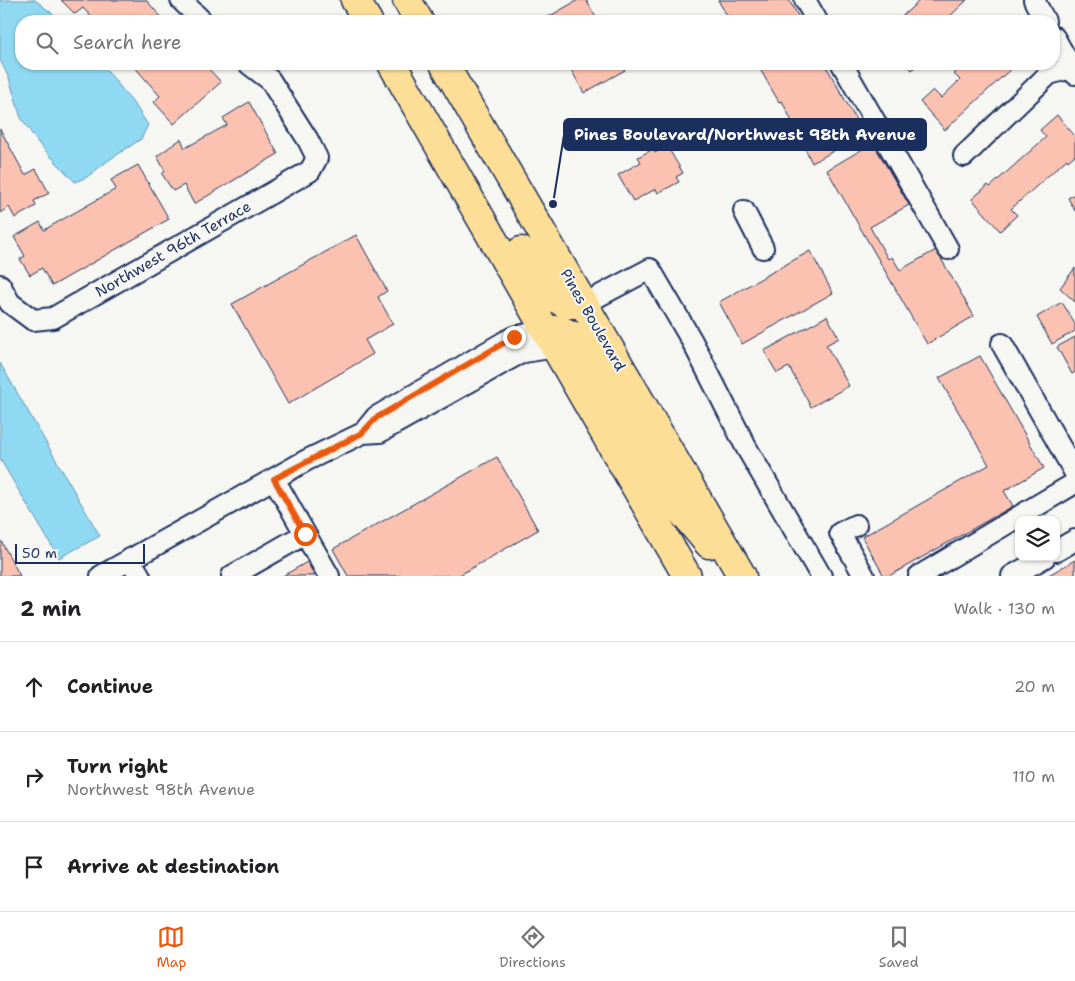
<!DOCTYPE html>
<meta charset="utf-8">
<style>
body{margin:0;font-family:"Shantell Sans",sans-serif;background:#f2f2f2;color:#202124}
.controls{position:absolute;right:15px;bottom:15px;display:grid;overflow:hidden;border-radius:10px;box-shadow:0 1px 4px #0004}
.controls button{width:45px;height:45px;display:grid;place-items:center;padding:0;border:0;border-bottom:1px solid #e0e0e0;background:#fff;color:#202124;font:25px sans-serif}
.scale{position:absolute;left:15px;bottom:12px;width:130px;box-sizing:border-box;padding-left:5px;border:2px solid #1b2f5e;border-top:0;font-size:14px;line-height:18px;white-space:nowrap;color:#1b2f5e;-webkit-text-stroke:4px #f6f6f2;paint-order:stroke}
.stop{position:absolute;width:15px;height:15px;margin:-11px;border:4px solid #ea580c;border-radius:50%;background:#fff}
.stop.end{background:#ea580c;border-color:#fff;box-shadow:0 1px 5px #0008}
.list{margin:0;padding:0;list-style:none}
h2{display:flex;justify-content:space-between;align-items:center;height:65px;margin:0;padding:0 20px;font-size:21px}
h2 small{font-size:16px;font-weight:400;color:#757577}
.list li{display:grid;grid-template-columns:32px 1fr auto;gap:15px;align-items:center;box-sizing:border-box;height:90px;padding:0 20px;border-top:1px solid #e0e0e0}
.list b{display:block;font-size:19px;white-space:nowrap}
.list p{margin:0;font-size:16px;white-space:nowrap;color:#757577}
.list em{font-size:16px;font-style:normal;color:#757577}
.icon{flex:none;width:28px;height:28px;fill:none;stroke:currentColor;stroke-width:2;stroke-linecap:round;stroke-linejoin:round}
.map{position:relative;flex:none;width:1075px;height:576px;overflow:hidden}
.search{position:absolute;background:#fff;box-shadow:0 1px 4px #0004;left:15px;right:15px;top:15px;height:55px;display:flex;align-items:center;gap:12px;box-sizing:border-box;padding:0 18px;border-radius:20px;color:#757577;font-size:19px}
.sheet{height:335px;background:#fff}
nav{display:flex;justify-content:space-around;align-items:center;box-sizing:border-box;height:70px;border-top:1px solid #e0e0e0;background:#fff;font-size:14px;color:#757577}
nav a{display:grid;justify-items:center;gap:2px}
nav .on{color:#ea580c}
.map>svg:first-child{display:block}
.water{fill:#90d9f2;stroke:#6195b7}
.building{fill:#fbc2b1;stroke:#1b2f5e}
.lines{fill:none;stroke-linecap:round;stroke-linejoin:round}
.minor-casing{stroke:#1b2f5e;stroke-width:24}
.highway-casing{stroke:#1b2f5e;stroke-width:31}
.minor{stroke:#f6f6f2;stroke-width:20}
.highway{stroke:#fcde96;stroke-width:28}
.route{stroke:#ea580c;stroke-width:6}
.labels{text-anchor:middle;stroke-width:4;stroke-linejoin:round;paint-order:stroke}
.street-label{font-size:15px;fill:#1b2f5e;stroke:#f6f6f2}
.leader{fill:none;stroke:#1b2f5e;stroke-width:2}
.callout-dot{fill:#1b2f5e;stroke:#f6f6f2;stroke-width:2}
.callout{fill:#1b2f5e;stroke:#1b2f5e;stroke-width:2}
.callout-label{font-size:16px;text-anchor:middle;font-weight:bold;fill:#fff}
</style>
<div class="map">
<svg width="1075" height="576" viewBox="0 0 1075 576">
<rect width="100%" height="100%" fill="#f6f6f2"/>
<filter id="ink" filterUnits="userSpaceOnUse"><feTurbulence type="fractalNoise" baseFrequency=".02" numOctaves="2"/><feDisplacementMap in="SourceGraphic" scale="10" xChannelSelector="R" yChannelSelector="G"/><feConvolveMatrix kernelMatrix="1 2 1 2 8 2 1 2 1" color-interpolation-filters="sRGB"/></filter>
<g filter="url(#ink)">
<path class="water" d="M0,0H35L62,21H21V64H102L137,108L148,125L141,139L109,160L87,177L75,182L39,144L21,118L9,78L0,60Z
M0,363L100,536L59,558L0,459Z"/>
<path class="building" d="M61,0H146L165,21H95L83,8L75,14Z
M578,0H586L598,21H543V20Z
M718,0H789L801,21H730Z
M920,0H967L945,21H897Z
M132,64H204L221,82L174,124L154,102L160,96Z
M568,64H622L625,70L584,93Z
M757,64H825L864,134L812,163L782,101L779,102Z
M906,64H918L912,70Z
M965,64H1016L945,130L920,102L933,90L941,98L960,80L954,74Z
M249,102L278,154L194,204L184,185L173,191L162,174L165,171L157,156L181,139L185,148L227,125L223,118Z
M1057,115L1075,136V155L1068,161L1067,159L1011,209L1017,215L1000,231L972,199L988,185L990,187L1046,137L1040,130Z
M0,129L25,175L36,169L49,193L34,201L36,206L15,218L9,207L0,213Z
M873,143L909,205L870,227L888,259L892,257L900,270L936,250L974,316L927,344L827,170Z
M667,146L683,173L676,177L679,182L658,193L656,189L633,201L618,175L641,162L638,157L653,149L655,153Z
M138,165L169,219L52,286L42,268L30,275L20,259L25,256L14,237L40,222L44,230L116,189L111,180Z
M1075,194V211L1068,198Z
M356,235L387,291L378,297L393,324L365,340L373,354L288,404L232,304Z
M810,251L833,293L742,344L719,302Z
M1075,268V302L1060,288Z
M1062,302L1075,324V331L1052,344L1037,317Z
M827,316L839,338L826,345L849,386L811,407L789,367L777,373L764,351Z
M1075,337V372L1072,374L1057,347Z
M980,356L1044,468L1004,491L1013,506L889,576H884L862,537L989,465L939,378Z
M497,457L538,530L458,576H348L333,549Z
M0,541H1L20,576H0Z
M1075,560V576H1047Z
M307,562L315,576H283Z"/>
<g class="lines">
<g class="minor-casing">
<path id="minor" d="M181,0L202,21
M805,0L817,21
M1034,0L1045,21
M1054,37L1075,74
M842,64L948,249
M964,156L1049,74L1075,67
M744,211L763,248
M0,285L10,303L33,320L53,318L310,171L317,158L308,140L270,80L249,64
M584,304L650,269L692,341L746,447L821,576
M1002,344L1075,473
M363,433L380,432L515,356L524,352L556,347
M274,479L329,576
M856,525L840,533L864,576
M1056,551L1075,540
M130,559L140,576
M101,576L307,460L363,433L376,417L506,341L514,337L546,330
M232,576L305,534
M919,576L1075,483
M1012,576L1045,557"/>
</g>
<g class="highway-casing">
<path id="highway" d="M355,0L368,21
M407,0L419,21
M392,64L687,576
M444,64L742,576
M521,251L547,292L565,304H584
M546,330H561L573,336L592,357L678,507L709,544"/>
</g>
<use href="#minor" class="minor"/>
<use href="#highway" class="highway"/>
</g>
</g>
<g class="lines" filter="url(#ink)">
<path class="route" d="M305,534L274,479L362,433L376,418L514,337"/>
</g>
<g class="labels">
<g class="street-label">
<text transform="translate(173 249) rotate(-30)" y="5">Northwest 96th Terrace</text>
<text transform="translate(593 320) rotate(60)" y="5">Pines Boulevard</text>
</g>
</g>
<path class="leader" d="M553 204L564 135"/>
<circle class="callout-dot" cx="553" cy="204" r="5"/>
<rect class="callout" x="564" y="119" width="362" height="31" rx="5"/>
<g class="callout-label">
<text x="745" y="140">Pines Boulevard/Northwest 98th Avenue</text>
</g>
</svg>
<div class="controls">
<button><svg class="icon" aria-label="layers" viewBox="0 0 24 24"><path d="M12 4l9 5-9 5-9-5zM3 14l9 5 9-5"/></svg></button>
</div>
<div class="scale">50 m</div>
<div class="stop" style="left:305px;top:534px"></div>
<div class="stop end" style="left:514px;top:337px"></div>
<div class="search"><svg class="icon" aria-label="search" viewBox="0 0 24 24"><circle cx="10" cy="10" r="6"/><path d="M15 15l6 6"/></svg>Search here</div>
</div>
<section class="sheet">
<h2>2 min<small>Walk · 130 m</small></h2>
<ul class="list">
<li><svg class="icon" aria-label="ahead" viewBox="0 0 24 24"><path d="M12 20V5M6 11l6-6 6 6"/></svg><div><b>Continue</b></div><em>20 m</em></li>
<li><svg class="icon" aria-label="right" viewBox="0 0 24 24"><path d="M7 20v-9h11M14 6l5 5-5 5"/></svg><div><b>Turn right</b><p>Northwest 98th Avenue</p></div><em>110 m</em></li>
<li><svg class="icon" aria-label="arrive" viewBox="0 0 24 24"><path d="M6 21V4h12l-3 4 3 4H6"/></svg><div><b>Arrive at destination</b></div></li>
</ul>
</section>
<nav>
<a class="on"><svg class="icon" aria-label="map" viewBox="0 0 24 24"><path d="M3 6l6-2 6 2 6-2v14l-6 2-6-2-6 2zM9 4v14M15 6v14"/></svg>Map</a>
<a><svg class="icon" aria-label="directions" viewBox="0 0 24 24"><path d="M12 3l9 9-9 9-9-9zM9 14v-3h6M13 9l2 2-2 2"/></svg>Directions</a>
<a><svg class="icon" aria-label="saved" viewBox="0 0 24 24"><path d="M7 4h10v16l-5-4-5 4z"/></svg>Saved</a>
</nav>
